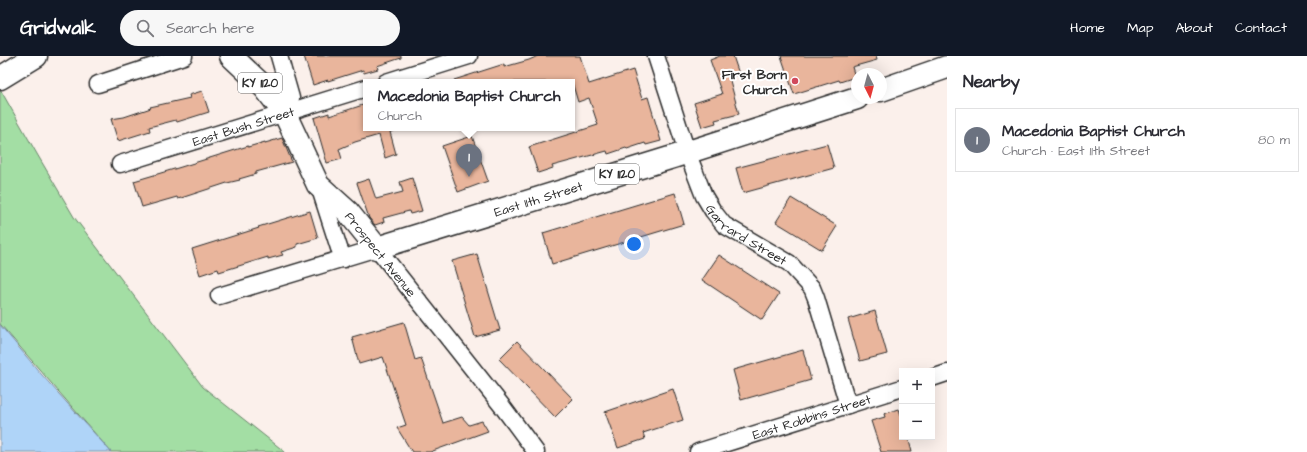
<!DOCTYPE html>
<meta charset="utf-8">
<style>
body{margin:0;font-family:"Architects Daughter",sans-serif;background:#f7f7f7;color:#2b2b33}
.controls{position:absolute;right:12px;bottom:12px;display:grid;overflow:hidden;border-radius:0px;box-shadow:0 4px 16px #0002}
.controls button{width:36px;height:36px;display:grid;place-items:center;padding:0;border:0;border-bottom:1px solid #e1e1e2;background:#fff;color:#2b2b33;font:20px sans-serif}
.compass{position:absolute;left:851px;top:12px;width:36px;height:36px;border-radius:50%;background:#fff;box-shadow:0 4px 16px #0002;rotate:174deg}
.you{position:absolute;left:634px;top:188px;width:14px;height:14px;margin:-10px;border:3px solid #fff;border-radius:50%;background:#1a73e8;box-shadow:0 0 0 6px #1a73e833}
.badge{display:grid;place-items:center;width:26px;height:26px;border-radius:50%;background:#111827;color:#fff;font-size:13px;font-weight:700}
.pin{position:absolute;translate:-50% -33px;filter:drop-shadow(0 1px 2px #0008)}
.pin::after{content:'';position:absolute;top:21px;width:14px;height:12px;background:inherit;clip-path:polygon(0 0,100% 0,50% 100%)}
.popup{position:absolute;left:363px;top:23px;width:212px;height:52px;box-sizing:border-box;display:grid;place-content:center;border-radius:0px;background:#fff;filter:drop-shadow(0 1px 3px #0005);font-size:13px;white-space:nowrap;color:#7c7c81}
.popup b{font-size:15px;color:#2b2b33}
.popup::after{content:'';position:absolute;left:50%;top:100%;margin-left:-8px;border:8px solid transparent;border-top-color:#fff}
.list{margin:0;padding:0;list-style:none}
h2{display:flex;justify-content:space-between;align-items:center;height:52px;margin:0;padding:0 16px;font-size:17px}
h2 small{font-size:13px;font-weight:400;color:#7c7c81}
.list li{display:grid;grid-template-columns:26px 1fr auto;gap:12px;align-items:center;box-sizing:border-box;height:64px;margin:0 8px 8px;padding:0 8px;border:1px solid #e1e1e2;border-radius:0px}
.list b{display:block;font-size:15px;white-space:nowrap}
.list p{margin:0;font-size:13px;white-space:nowrap;color:#7c7c81}
.list em{font-size:13px;font-style:normal;color:#7c7c81}
.icon{flex:none;width:22px;height:22px;fill:none;stroke:currentColor;stroke-width:2;stroke-linecap:round;stroke-linejoin:round}
.map{position:relative;flex:none;width:947px;height:396px;overflow:hidden}
header{display:flex;align-items:center;gap:24px;box-sizing:border-box;height:56px;padding:0 20px;background:#111827;color:#fff}
header strong{font-size:19px}
nav{display:flex;gap:22px;margin-inline-start:auto;font-size:14px}
.search{width:280px;height:36px;background:#f7f7f7;display:flex;align-items:center;gap:10px;box-sizing:border-box;padding:0 14px;border-radius:22px;color:#7c7c81;font-size:15px}
main{display:flex}
aside{flex:1;background:#fff}
.map>svg:first-child{display:block}
.green{fill:#a3dea4;stroke:#678468}
.water{fill:#afd4f8;stroke:#7a90a6}
.building{fill:#e9b59c;stroke:#2b2b2b}
.lines{fill:none;stroke-linecap:round;stroke-linejoin:round}
.street-casing{stroke:#2b2b2b;stroke-width:19}
.primary-casing{stroke:#2b2b2b;stroke-width:25}
.street{stroke:#fff;stroke-width:16}
.primary{stroke:#fff;stroke-width:22}
.poi-dot{fill:#d1495b;stroke:#fff;stroke-width:1.5}
.labels{text-anchor:middle;stroke-width:4;stroke-linejoin:round;paint-order:stroke}
.shield{fill:#fff;stroke:#6b6b6b;stroke-width:1}
.shield-label{font-size:12px;font-weight:bold;fill:#2b2b2b}
.poi-label{font-size:13px;font-weight:bold;fill:#2b2b2b;stroke:#fff;text-anchor:end}
.street-label{font-size:13px;fill:#2b2b2b;stroke:#fff}
</style>
<header>
<strong>Gridwalk</strong>
<div class="search"><svg class="icon" aria-label="search" viewBox="0 0 24 24"><circle cx="10" cy="10" r="6"/><path d="M15 15l6 6"/></svg>Search here</div>
<nav><a>Home</a><a>Map</a><a>About</a><a>Contact</a></nav>
</header>
<main>
<div class="map">
<svg width="947" height="396" viewBox="0 0 947 396">
<rect width="100%" height="100%" fill="#fbf0eb"/>
<filter id="ink" filterUnits="userSpaceOnUse"><feTurbulence type="fractalNoise" baseFrequency=".025" numOctaves="2"/><feDisplacementMap in="SourceGraphic" scale="8" xChannelSelector="R" yChannelSelector="G"/><feConvolveMatrix kernelMatrix="1 2 1 2 8 2 1 2 1" color-interpolation-filters="sRGB"/></filter>
<g filter="url(#ink)">
<path class="green" d="M0,33L37,98L74,161L203,331L285,396H111L0,268Z"/>
<path class="water" d="M0,269L41,318L111,396H0Z"/>
<path class="building" d="M304,0H401V2L377,10L378,13L364,17L363,14L328,25V24L313,29Z
M538,0H580L589,28L633,14L642,43L648,41L661,85L646,89L645,87L627,93L626,92L608,98L607,95L552,110L553,112L538,117L529,91L598,69L589,42L578,46L572,26H455L454,24L504,8V11L529,4Z
M720,0H733L739,18L729,21L739,58L715,64L716,67L702,71L694,47L722,38L710,4Z
M781,0H876L877,4L852,11L855,21L840,26L839,24L794,38Z
M202,35L209,56L177,66L176,64L149,71L150,75L118,85L111,63L124,61L151,52L150,51L190,42L189,39Z
M366,48V72H392L393,75L390,76L396,98L385,102L379,79L355,86L339,93L342,103L327,107L314,62L329,57V60Z
M472,80L488,125L458,136L442,90Z
M282,82L292,106L256,116V118L239,123L240,124L227,127L178,143L177,141L142,151L134,125L181,111L248,90V91L265,86V87Z
M827,88L834,112L743,137L736,112Z
M412,122L422,155L410,158L409,155L383,162L384,166L375,169L369,162L357,127L369,123L376,143L403,136L400,126Z
M675,137L684,168L552,208L543,177Z
M791,142L837,170L822,194L776,166Z
M310,155L318,182L297,188V191L281,196L283,199L268,203V201L219,216L218,213L200,219L192,193L259,172L258,171Z
M477,198L500,274L475,281L452,205Z
M719,199L779,238L762,264L702,224Z
M875,255L887,298L860,305L848,263Z
M404,266L415,304L421,302L443,367L462,361L469,369L482,365L488,375L430,396H412L397,372L406,369L383,301L359,308L352,281Z
M517,285L573,343L555,361L499,303Z
M803,294L811,324L741,344L733,314Z
M673,333L683,364L643,377L645,383L618,392L605,356Z
M899,353L902,362V381H908L912,396H881L871,365L885,361L884,358Z"/>
<g class="lines">
<g class="street-casing">
<g id="street">
<path d="M279,0L291,42"/>
<path id="s1" d="M656,0L687,96L704,140L713,155L724,169L789,207L812,232L816,242L848,349"/>
<path d="M386,26L469,0"/>
<path d="M98,28L184,0"/>
<path id="s2" d="M120,108L366,32"/>
<path d="M319,130L339,192L344,203"/>
<path d="M219,240L377,192L502,350L536,396"/>
<path d="M932,322L947,317"/>
<path id="s3" d="M698,396L902,332"/>
</g>
</g>
<g class="primary-casing">
<g id="primary">
<path id="s4" d="M231,0L265,32L285,58L318,129L348,156L377,192L673,101L857,42"/>
<path d="M0,22L36,0"/>
<path d="M881,34L947,11"/>
</g>
</g>
<use href="#street" class="street"/>
<use href="#primary" class="primary"/>
</g>
</g>
<circle class="poi-dot" cx="795" cy="25" r="4"/>
<g class="labels">
<g class="shield">
<rect x="238" y="17" width="44" height="20" rx="3"/>
<rect x="595" y="108" width="44" height="20" rx="3"/>
</g>
<g class="shield-label">
<text x="260" y="31">KY 1120</text>
<text x="617" y="122">KY 1120</text>
</g>
<g class="poi-label">
<text x="787" y="23">First Born<tspan x="787" dy="15">Church</tspan></text>
</g>
<g class="street-label">
<text dy="5" stroke="none"><textPath href="#s2" startOffset="129">East Bush Street</textPath></text>
<text dy="5" stroke="none"><textPath href="#s4" startOffset="413">East 11th Street</textPath></text>
<text dy="5" stroke="none"><textPath href="#s1" startOffset="207">Garrard Street</textPath></text>
<text transform="translate(381 198) rotate(51)" y="5">Prospect Avenue</text>
<text dy="5" stroke="none"><textPath href="#s3" startOffset="119">East Robbins Street</textPath></text>
</g>
</g>
</svg>
<div class="controls">
<button>+</button>
<button>−</button>
</div>
<svg class="compass" viewBox="-18 -18 36 36"><path d="M0-13l5 13h-10z" fill="#e53935"/><path d="M0 13l5-13h-10z" fill="#7c7c81"/></svg>
<div class="you"></div>
<div class="pin badge" style="left:469px;top:121px;background:#6b7280">1</div>
<div class="popup"><b>Macedonia Baptist Church</b>Church</div>
</div>
<aside>
<h2>Nearby<small></small></h2>
<ul class="list">
<li><span class="badge" style="background:#6b7280">1</span><div><b>Macedonia Baptist Church</b><p>Church · East 11th Street</p></div><em>80 m</em></li>
</ul>
</aside>
</main>
